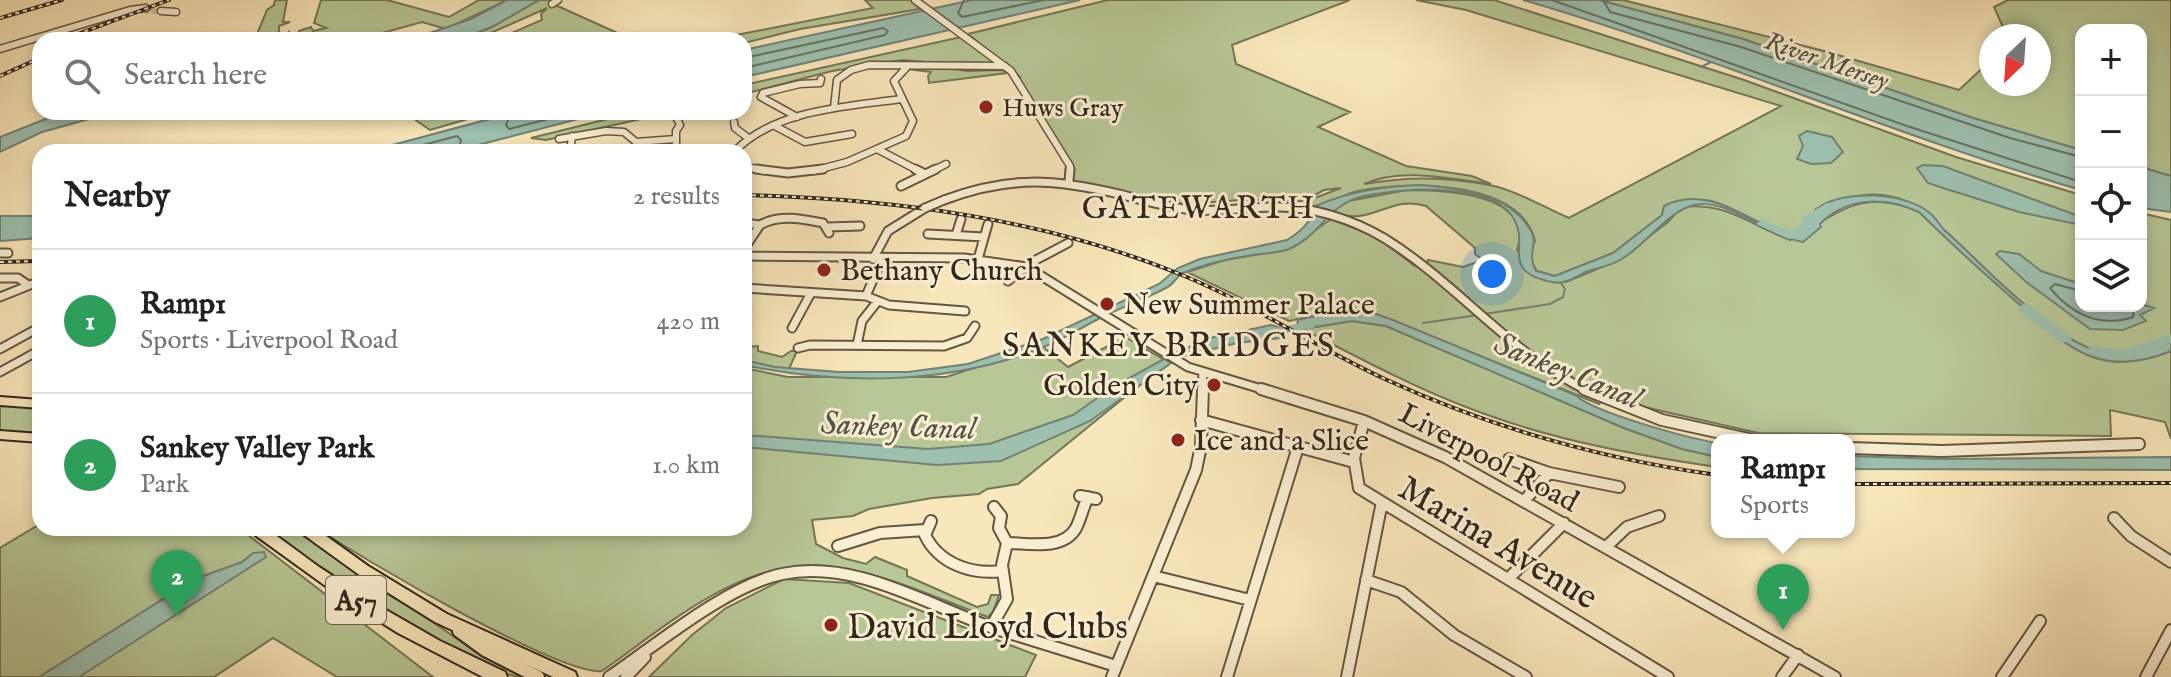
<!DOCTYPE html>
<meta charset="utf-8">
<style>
body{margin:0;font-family:"IM FELL English",serif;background:#f6f6f6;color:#222}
.controls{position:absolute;right:24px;top:24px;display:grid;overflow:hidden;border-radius:16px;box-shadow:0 4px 12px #0003}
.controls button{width:72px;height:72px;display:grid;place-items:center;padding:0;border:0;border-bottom:2px solid #e0e0e0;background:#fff;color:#222;font:40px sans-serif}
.compass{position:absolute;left:1979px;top:24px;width:72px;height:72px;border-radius:50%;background:#fff;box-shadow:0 4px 12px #0003;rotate:205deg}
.you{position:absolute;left:1492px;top:274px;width:28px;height:28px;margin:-20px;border:6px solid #fff;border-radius:50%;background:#1a73e8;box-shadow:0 0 0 12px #1a73e833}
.badge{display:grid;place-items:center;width:52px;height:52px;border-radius:50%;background:#8f2418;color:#fff;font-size:26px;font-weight:700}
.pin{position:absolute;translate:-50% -66px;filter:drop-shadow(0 2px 4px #0008)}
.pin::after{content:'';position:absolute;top:42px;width:28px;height:24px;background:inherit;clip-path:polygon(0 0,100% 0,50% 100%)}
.popup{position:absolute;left:1711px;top:434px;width:144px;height:104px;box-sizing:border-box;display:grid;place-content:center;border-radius:16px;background:#fff;filter:drop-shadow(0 2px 6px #0005);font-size:26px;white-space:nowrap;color:#767676}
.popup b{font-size:30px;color:#222}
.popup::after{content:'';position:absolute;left:50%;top:100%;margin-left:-16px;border:16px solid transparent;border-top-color:#fff}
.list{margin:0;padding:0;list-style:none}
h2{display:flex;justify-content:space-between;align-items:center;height:104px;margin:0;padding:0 32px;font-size:34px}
h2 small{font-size:26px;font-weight:400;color:#767676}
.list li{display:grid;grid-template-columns:52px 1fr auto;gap:24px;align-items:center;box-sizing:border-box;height:144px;padding:0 32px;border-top:2px solid #e0e0e0}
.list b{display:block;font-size:30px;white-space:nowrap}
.list p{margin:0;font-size:26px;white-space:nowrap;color:#767676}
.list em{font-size:26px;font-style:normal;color:#767676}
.icon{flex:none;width:44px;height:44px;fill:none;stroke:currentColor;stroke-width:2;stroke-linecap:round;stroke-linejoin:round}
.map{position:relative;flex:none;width:2171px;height:677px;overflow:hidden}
.search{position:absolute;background:#fff;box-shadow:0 4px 12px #0003;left:32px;top:32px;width:720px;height:88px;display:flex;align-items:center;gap:20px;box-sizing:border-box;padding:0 28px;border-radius:24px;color:#767676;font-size:30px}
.panel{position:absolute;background:#fff;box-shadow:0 4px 12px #0003;left:32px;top:144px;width:720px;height:392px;border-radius:24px}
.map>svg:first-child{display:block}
.green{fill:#b7c795;stroke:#747658;stroke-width:2}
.water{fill:#9dc0af;stroke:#728274;stroke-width:2}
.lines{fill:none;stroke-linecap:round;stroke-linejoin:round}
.shore{stroke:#687365;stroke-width:2}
.stream{stroke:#728274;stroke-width:2}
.canal{stroke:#9dc0af;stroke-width:7}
.river{fill:#9dc0af;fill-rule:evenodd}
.minor-tunnel{stroke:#d0c09a;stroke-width:6;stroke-dasharray:6 3;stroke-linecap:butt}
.minor-far2-casing{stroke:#645643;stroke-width:9}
.minor-far1-casing{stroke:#645643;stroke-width:11}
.minor-casing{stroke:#645643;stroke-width:14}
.major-casing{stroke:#32261b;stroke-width:16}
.highway-casing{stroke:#32261b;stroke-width:4}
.minor-far2{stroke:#faefd2;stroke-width:6}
.minor-far1{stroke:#faefd2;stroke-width:7}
.minor{stroke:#faefd2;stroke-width:10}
.major{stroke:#f8e7ba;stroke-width:12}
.highway{fill:#f8e7ba;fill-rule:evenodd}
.rail-casing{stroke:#32261b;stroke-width:4}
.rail{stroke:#faefd2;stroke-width:2;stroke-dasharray:4;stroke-linecap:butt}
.minor-bridge-casing{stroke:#645643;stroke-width:11;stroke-linecap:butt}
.minor-bridge{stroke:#faefd2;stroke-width:7}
.poi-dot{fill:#8f2418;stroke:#faefd2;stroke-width:3}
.labels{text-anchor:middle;stroke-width:6;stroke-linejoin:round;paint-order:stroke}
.far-water-label{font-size:26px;font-style:italic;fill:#525447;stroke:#faefd2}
.far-poi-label{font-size:26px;fill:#32261b;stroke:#faefd2;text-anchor:start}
.shield{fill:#faefd2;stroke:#6e6252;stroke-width:2}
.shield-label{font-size:28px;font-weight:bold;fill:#32261b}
.poi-label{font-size:30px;fill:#32261b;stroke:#faefd2;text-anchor:start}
.street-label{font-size:30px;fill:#32261b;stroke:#faefd2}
.neighbourhood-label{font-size:32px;letter-spacing:2px;fill:#32261b;stroke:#faefd2}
.water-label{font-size:32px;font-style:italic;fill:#525447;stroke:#faefd2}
.quarter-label{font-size:34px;letter-spacing:2px;fill:#32261b;stroke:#faefd2}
.near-street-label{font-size:36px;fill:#32261b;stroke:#faefd2}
.near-poi-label{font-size:36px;fill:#32261b;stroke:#faefd2;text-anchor:start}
</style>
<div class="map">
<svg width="2171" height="677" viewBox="0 0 2171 677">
<rect width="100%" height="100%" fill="#f8e7ba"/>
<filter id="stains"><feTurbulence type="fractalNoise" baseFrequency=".0025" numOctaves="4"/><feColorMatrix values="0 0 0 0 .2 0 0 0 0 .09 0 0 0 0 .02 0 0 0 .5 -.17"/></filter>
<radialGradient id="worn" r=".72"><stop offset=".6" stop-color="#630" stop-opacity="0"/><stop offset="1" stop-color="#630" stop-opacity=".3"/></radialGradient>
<path class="green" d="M275,0H287L283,22H290L279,26V39L287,38L289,32L292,36L299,35V31L311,27L313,31L326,28L314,23L321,0H387L449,17L479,0H507L446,29L422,22L357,40H265L268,33L257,34L267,10L274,5Z
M539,0H558L553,4L633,40H495L542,20L541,14L547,8L475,40H466L467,37L492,27Z
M865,0H910L920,9L800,29L744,43V40H711L873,8Z
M1108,0H1350L1232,45L1236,64L1350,112L1318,127L1406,166L1472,176L1491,184C1451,179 1401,167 1364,184C1406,176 1452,177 1494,186C1520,192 1545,208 1569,218L1781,106L1466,10L1416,0H1494L1744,80L1956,157L2081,195V306H2141V213L2171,220V337C2156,343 2140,352 2124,354C2068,362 1984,264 1943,229C1926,206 1895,192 1865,195C1849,196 1831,205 1816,209C1813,216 1809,225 1803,231C1786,246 1730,201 1705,200C1692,200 1676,206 1663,209L1662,215L1613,253L1555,276L1537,271C1530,260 1528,252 1535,241C1520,179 1406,181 1358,191C1341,195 1321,209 1306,206L1304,202L1341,188L1324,190L1304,201L1241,200L1171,205L1069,181L1071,169L1016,79L1020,77L968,34Z
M1599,0H1623L1824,51L1959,90L1991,60V84H2039V36H2007L1994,7L2008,0H2171V176L2141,167V30H2081V150L1973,118L1743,39Z
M961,37L996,63L960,65L902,60L832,71L744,94V85Z
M913,64L968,71L1002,70L1007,73L929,83L928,76L931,72L890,67Z
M441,112H492L430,130L414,119Z
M636,112H673L546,140L531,138Z
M1407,190C1442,190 1536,192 1517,250L1535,277L1566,282L1619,260L1669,221L1681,207C1728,202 1748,224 1790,240C1838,214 1862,186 1919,212C1949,241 1979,269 2010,296C2063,342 2095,382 2171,351V439L2165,422L2110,410L2111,436L1758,433L1631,404L1564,374L1605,399L1599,404L1374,313L1324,314L1289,321L1187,272L1225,260L1288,249L1331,219L1375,236L1415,266H1426L1428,260L1463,267L1483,260L1475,254V248L1426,206C1389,194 1372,228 1332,212L1343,202Z
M1352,321L1386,326L1624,428L1682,449L1717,457V467C1635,455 1552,440 1474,410C1415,388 1359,358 1303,329Z
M1125,337L1168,362L1018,484L987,489L979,494L932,498L869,509L853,516L812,520L816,544L843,558L866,564L875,557L907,570V576L977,607L988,604L991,595H999L993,612L988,617C936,598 879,570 824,566C742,558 665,627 602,671C563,677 357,556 317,528H744V368L788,377H946L1042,346L1068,367Z
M758,346V351L782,357L791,351H797L789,369L747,363L744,360V347Z
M0,404L40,407V433L0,431Z
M40,524V528H239L433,677H337L273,638L214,677H0V548Z
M264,528H296L469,647L526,677C507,677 491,668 474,660C398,625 331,577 264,528Z
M784,579L849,583L1036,655L1025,677H649L692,635L726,608Z"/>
<path class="water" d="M507,0H539L492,27L458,40H409L471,19Z
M972,0H1080L744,77V50Z
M1523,0H1599L1743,39L1973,118L2081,150V190C1892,135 1712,55 1523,0Z
M63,112H114L42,132L0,152V137Z
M516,112H605L451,152H366Z
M1807,131L1832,137L1843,152L1831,163L1811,164L1797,159L1803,146L1799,136Z
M1923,165L1943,166L2081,217V225L2019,212L1940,187L1928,183L1917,168Z
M2141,167L2171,176V212L2141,208Z
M1420,185C1459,188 1509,192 1531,231C1539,243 1526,254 1536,271L1555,276L1613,253L1662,215L1664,206C1710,182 1751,226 1793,235C1808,230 1807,216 1818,208C1844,189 1907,192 1931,214C1936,218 1939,224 1943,229C1984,264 2067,362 2124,354C2140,352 2156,343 2171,338V351C2095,382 2063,342 2010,296C1979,269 1949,241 1919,212C1886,197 1847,196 1820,224L1821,227L1803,242C1769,236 1735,204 1702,204C1672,204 1647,245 1620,260C1610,266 1597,268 1586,272C1575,277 1565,285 1552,282C1499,271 1530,247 1514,219C1492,180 1397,188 1360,197C1327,206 1320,236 1289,249C1276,254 1261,253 1247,256C1227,259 1202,265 1183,273C1175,277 1175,284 1166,288C1145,299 1122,307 1100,318C1079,329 1058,342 1036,350C944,385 838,385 744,365V360L775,367L839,372H908L968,364L1043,339L1159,284L1178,268L1200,259L1287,240C1302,231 1311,221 1318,205C1351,191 1384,186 1420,185Z
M0,216H40V238L0,241Z
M2000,251L2019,254L2041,271L2081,284V306L2141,304L2154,308L2140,315L2146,321L2123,330L2090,329L2025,281L1996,254Z
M1363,310L1393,320L1575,395C1595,413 1688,438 1717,443V457L1682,449L1624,428L1386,326L1352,321L1303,329L1297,326L1298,320L1324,314Z
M1271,325L1291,331L1280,333V338L1237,343L1181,357L1175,353L1210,338Z
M1164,359L1171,363L1090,421L1001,461L937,465L744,447V435L928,449L989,444L1073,415L1113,387Z
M1849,456L1940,459L2171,457V470L1849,469Z
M264,552L266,557L79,677H39L195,579L242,562L253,553Z"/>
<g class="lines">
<path class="shore" d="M964,0L958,13L962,17L1044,0
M1552,0L1907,126L2081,182
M1603,0L1610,12L1741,47L2010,138L2081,157
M744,58L883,28L888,31L885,35L744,68
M511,112L506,125L509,129L576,112
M397,152L457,136L461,140L458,152
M2081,291L2055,284L2050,288C2071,314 2100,328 2133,317L2134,306"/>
<path class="stream" d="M1701,67L1711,62
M1484,314L1550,304L1563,297L1565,289L1561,283
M1423,323L1478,315"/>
<path class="canal" d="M1277,331L1311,325"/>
<path class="river" d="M1827,203L1833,207L1814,221L1806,236L1789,239L1756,224L1762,220L1790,231L1797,230L1805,216Z
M2024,304L2029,305L2070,336L2072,339L2070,342H2060L2019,311L2017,308Z
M2171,334V343L2127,358L2092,354L2085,350L2092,346L2126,350Z"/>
<path class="minor-tunnel" d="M143,10L157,11L146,8"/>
<g class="minor-far2-casing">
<path id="minor-far2" d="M915,0L1011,71L1070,166V171
M552,4L558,0
M161,11L176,12
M0,49L130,10L146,8
M834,108L837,80L851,70L869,65L1005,66
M676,117L680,125L676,131V152
M797,117L761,97L763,93L800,84L820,83L821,79
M734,122L735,128L747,137
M775,126L805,142L852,134
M559,139L606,131L624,132L636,142L676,139
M877,149L919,171
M570,152L572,136
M734,152C775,109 846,107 901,99
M744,166L764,171
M813,171L847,162L906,136L913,121L894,81L906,68
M932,171L946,164"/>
</g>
<g class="minor-far1-casing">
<path id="minor-far1" d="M756,169L788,173L823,169
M915,169L925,174
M1069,181L1070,169
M901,186L936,169
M944,200C1010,175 1055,179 1123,195C1146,201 1170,208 1194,210C1221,212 1247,207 1274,207C1311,206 1352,219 1384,238C1457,283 1510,354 1588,391
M744,223L760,225L744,249
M760,225C780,214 802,219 823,223L829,233
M828,227L860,226
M928,234L984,237
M956,235L961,219
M0,253H8
M744,256L964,258L1027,267L1188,367L1268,391
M873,259L888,231L925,208
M978,259L988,224
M0,278H18L28,285
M1008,281L1032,262L1068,243
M744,288L866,296
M866,296L889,305L965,311
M866,296L882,259
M0,297L40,281
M792,328L811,293
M857,345L862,321L877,302
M798,348L810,345L944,346L967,338L975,326
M0,349L40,327
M0,372L40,350
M1202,391L1203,372"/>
</g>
<g class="minor-casing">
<path id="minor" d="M1261,389L1364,421L1445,457L1835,677
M1584,389L1662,420L1753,440
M1201,420L1354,462
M1364,421L1354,458L1359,488L1668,677
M1849,448L1942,451L2139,444
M1509,459L1549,473L1619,487
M1080,496L1096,499
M1524,501L1549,473
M2114,518L2131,536L2171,562
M931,521L925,535C939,564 972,575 1002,571
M1007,543C1028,543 1063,551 1076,528C1081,518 1083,507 1088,497
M838,546L880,533L925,530
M1606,547L1627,527L1659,516
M1153,576L1250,600
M1508,579L1564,523
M1366,580L1401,592L1454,635L1526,677
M991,627L1007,599L1002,565L1007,543L999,528L1001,516L994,507
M609,677C656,645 728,585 782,574C855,559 927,605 993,628C1034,641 1075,653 1116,666
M626,677L645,657
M1112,677L1196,470L1201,446L1203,389
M1227,677L1298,447
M1347,677L1382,502
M1782,677L1798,655
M2002,677L2040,621
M2146,677L2171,630"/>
</g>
<g class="major-casing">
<path id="major" d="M459,631L485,650L538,677"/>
</g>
<g class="highway-casing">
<path id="highway" d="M0,397L40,400V408L0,405Z
M0,431L40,434V442L0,439Z
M249,528H266L319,567L379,606L440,641L505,672L507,677H483L398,633L338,595L251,532Z
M298,528H315L368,566L447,614L575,672L577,677H553L435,622L358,574L300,532Z"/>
</g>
<use href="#minor-far2" class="minor-far2"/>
<use href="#minor-far1" class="minor-far1"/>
<use href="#minor" class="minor"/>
<use href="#major" class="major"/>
<use href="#highway" class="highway"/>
<g class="rail-casing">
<path id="rail" d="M0,18L62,0
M62,40L169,0
M0,76L40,58
M744,195C893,199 1043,218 1182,275C1253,304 1317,348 1387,380C1492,428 1602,459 1717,475
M0,262L40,261
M1849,484L2171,483"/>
</g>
<use href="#rail" class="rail"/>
<g class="minor-bridge-casing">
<path id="minor-bridge" d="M925,208L944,200"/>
</g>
<use href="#minor-bridge" class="minor-bridge"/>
</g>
<g class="poi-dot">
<circle cx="986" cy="107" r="8"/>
<circle cx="824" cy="270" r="8"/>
<circle cx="1107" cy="304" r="8"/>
<circle cx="1214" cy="385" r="8"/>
<circle cx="1178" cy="440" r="8"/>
<circle cx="831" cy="625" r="8"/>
</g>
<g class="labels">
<g class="far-water-label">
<text transform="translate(1827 60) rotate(19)" y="9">River Mersey</text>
</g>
<g class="far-poi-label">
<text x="1002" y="116">Huws Gray</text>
</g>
<rect class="shield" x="326" y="576" width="60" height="48" rx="6"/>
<g class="shield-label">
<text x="356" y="610">A57</text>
</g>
<g class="poi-label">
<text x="840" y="280">Bethany Church</text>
<text x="1123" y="314">New Summer Palace</text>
<text x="1198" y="395" text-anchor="end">Golden City</text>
<text x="1194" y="450">Ice and a Slice</text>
</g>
<g class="street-label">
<text transform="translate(1489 457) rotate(28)" y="10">Liverpool Road</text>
</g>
<g class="neighbourhood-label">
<text x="1199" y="218">GATEWARTH</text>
</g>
<g class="water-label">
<text transform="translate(1568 370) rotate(22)" y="11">Sankey Canal</text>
<text transform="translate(898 425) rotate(2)" y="11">Sankey Canal</text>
</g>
<g class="quarter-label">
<text x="1169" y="356">SANKEY BRIDGES</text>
</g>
<g class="near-street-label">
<text transform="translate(1499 541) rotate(31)" y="13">Marina Avenue</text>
</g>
<g class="near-poi-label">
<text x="847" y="638">David Lloyd Clubs</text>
</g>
</g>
<rect width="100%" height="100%" filter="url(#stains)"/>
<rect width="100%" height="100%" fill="url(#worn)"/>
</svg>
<div class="controls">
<button>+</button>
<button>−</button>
<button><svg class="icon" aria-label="locate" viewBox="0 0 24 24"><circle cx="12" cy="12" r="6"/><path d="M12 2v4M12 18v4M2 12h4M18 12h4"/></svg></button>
<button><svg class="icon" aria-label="layers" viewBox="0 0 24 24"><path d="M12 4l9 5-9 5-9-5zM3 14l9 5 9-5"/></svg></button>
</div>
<svg class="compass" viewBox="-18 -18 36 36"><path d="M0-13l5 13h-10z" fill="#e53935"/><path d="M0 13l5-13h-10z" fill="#767676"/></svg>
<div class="you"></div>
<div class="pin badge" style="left:1783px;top:630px;background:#2e9e5b">1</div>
<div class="popup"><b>Ramp1</b>Sports</div>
<div class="pin badge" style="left:177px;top:616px;background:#2e9e5b">2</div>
<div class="search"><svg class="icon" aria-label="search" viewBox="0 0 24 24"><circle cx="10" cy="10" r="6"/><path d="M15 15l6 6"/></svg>Search here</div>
<section class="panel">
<h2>Nearby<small>2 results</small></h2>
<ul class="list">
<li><span class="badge" style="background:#2e9e5b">1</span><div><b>Ramp1</b><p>Sports · Liverpool Road</p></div><em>420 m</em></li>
<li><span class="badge" style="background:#2e9e5b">2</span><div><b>Sankey Valley Park</b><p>Park</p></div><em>1.0 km</em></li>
</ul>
</section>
</div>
